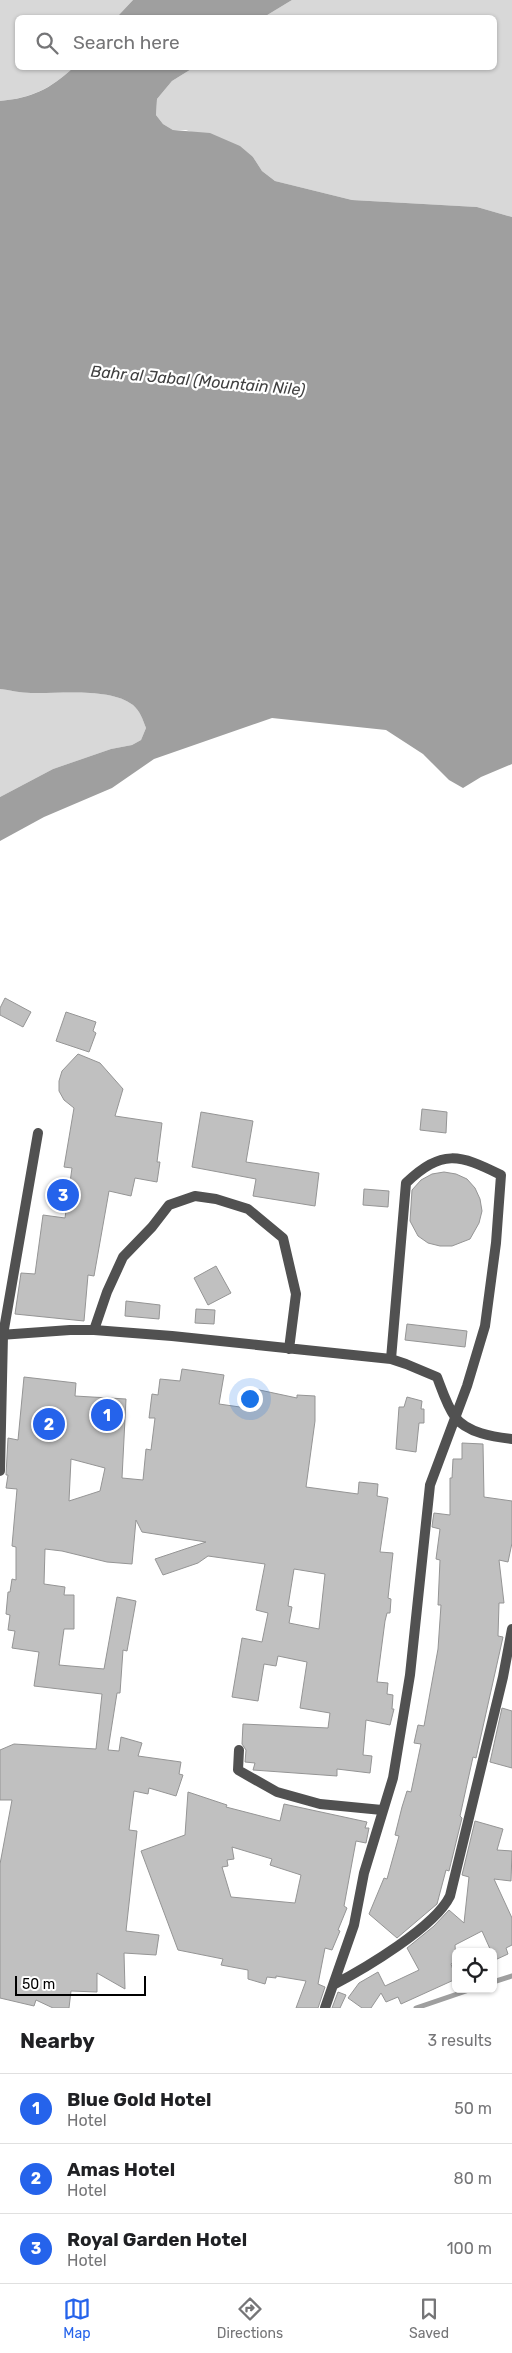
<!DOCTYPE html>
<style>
body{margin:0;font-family:Rubik,sans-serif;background:#f6f6f6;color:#202124}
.controls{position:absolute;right:15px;bottom:15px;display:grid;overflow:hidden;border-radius:8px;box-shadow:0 1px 4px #0004}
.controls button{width:45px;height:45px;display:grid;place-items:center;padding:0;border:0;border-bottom:1px solid #e0e0e0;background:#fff;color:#202124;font:25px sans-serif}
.scale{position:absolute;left:15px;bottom:12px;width:131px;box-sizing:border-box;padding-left:5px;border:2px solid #000;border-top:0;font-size:14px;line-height:18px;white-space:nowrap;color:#000;-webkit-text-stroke:4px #fff;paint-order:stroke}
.you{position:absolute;left:249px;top:1398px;width:18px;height:18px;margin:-12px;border:4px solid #fff;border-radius:50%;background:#1a73e8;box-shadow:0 0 0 8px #1a73e833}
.badge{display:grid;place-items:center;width:32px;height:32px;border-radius:50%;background:#2563eb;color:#fff;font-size:16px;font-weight:700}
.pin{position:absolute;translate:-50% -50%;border:2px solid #fff;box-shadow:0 1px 5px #0006}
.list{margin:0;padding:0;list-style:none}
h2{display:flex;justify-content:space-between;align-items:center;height:65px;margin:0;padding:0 20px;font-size:21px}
h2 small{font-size:16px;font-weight:400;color:#757577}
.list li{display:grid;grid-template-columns:32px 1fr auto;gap:15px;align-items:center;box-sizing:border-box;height:70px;padding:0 20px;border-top:1px solid #e0e0e0}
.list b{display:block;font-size:19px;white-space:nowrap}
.list p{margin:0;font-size:16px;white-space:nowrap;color:#757577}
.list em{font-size:16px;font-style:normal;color:#757577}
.icon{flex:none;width:28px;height:28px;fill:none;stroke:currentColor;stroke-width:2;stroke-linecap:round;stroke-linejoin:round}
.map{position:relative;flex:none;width:512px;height:2008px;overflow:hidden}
.search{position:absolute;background:#fff;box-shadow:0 1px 4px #0004;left:15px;right:15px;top:15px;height:55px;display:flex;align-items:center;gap:12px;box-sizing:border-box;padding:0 18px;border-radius:8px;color:#757577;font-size:19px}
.sheet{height:275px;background:#fff}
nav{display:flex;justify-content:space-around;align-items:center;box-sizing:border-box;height:70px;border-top:1px solid #e0e0e0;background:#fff;font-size:14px;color:#757577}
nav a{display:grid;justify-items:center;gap:2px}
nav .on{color:#2563eb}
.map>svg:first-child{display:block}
.green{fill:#d8d8d8}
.water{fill:#9f9f9f}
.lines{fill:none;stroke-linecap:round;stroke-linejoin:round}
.stream{stroke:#9f9f9f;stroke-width:5}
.building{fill:#c0c0c0;stroke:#959595;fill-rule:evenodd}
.service{stroke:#515151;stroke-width:10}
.minor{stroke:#515151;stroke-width:10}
.labels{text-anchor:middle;stroke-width:4.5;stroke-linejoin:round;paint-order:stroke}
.water-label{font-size:16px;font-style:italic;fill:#404040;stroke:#fff}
</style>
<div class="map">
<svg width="512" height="2008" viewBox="0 0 512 2008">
<rect width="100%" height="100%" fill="#fff"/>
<path class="green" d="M0,0H133L117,17L18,18V68H73C50,89 31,98 0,101Z
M292,0H512V217L477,207L352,200L275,181L262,171L253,157L186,130H173L163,124L156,115L157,99L172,81L193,68H494V18L264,17Z
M0,689C10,690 20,693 31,693C59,694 110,687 133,705C140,711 143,720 146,728L141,740L132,745L111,749L53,769L0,797Z"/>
<path class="water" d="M133,0H292L264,17H117Z
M73,68H193L172,81L157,99L156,115L163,124L173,130L210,133L240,146L253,157L262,171L275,181L352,200L477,207L512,217V764L481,777L463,788L449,780L423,754L386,730L272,718L154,759L112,788L44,817L0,841V797L53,769L111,749L132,745L141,740L146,728C143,720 140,711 133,705C110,687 58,694 31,693C20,693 10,690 0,689V101C32,98 50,89 73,68Z"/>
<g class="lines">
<path class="stream" d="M493,1982L512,1976
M416,2008L472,1989"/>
</g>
<path class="building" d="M5,998L31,1012L23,1027L0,1015V1008Z
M66,1012L96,1022L93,1031L96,1033L89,1052L56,1041Z
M78,1054L100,1063L123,1089L115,1116L162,1123L157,1162H160L157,1182L135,1178L131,1196L109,1191L94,1276L88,1275L84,1321L15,1314L21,1273L35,1274L43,1215L65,1218L72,1168L64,1167L74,1108L64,1100L59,1091V1081L62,1071Z
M422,1109L447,1112L446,1133L420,1130Z
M201,1112L253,1121L246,1162L319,1173L315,1206L253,1196L256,1179L192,1167Z
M444,1172L456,1174L467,1179L475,1188L480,1199L482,1211L479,1223L470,1239L452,1246H440L428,1243L418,1236L410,1221L412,1190L421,1180L432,1174Z
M364,1189L389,1191L388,1207L363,1205Z
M216,1266L231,1293L208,1305L194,1278Z
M126,1301L160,1305L159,1319L125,1316Z
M196,1309L215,1310L214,1324L195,1323Z
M407,1324L467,1331L465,1347L405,1340Z
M182,1369L224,1375L219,1404L247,1408L250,1388L297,1398V1395L315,1396V1421L306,1487L358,1494L359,1482L378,1484L377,1496L388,1498L380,1552L393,1553L388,1598L391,1599L390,1613H387L385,1621L377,1682L388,1683L387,1694L393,1695L392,1709H394L390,1725L366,1720L363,1755L372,1756L370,1773L337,1769V1776L253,1770L255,1763L245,1762L246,1750L242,1744L243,1724L328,1728L330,1713L300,1708L307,1662L278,1656L276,1666L264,1664L258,1701L232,1697L242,1638L262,1642L268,1613L256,1610L265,1564L208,1556L198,1563L163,1575L155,1559L206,1542L142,1532L136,1520L132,1564L107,1562L62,1551L45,1549L44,1584L65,1587L64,1595H74V1629H64L59,1665L104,1669L117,1597L136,1601L127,1651L123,1650L120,1693H117L108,1750L119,1751L121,1737L142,1743L138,1756L181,1762L179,1774L183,1775L176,1796L149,1788L148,1794L134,1791L129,1830L137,1831L126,1931L159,1935L156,1955L124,1953L125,1989L97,1973V1992L71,1991L69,2008H53L36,2000L34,2006L0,1998V1864L12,1800H0V1750L14,1744L96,1749L102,1694L34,1686L39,1652L12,1648L15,1631L8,1630L10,1615L6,1614L8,1592H10L12,1579L16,1580V1547L12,1546L17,1489L6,1488L8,1475H6L8,1438L18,1440L24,1377L76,1383L75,1396L126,1399L122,1478L143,1480L146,1449L151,1450L155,1418H149L152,1394L158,1395L160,1379L180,1381ZM71,1459L105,1468L100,1491L69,1501ZM294,1569L325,1574L319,1629L289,1623L292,1607L288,1606Z
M407,1397L422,1401L421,1409H424V1423H419L416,1452L396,1449L399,1407H404Z
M462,1443L483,1444L484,1497L512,1501V1543L508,1562L499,1560L504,1603H499L498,1636L503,1637L476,1758L473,1757L460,1816L462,1818L449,1871L446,1870L437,1904L397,1938L369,1914L384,1878L387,1879L399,1836L395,1835L402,1807L407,1791L411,1792L421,1744L414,1743L418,1725L424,1726L438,1649L441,1605H438L440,1560L436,1559L440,1529L432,1527L433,1519L434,1513L450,1515V1478H452L453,1459H462Z
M502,1708L512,1711V1768L490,1762Z
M188,1792L227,1805L226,1807L280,1821L284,1804L367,1822L365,1828H369L366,1843L356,1841L344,1906L347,1908L338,1930L340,1931L332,1950L325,1948L318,1984L325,1987L318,2008H296L306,1981L276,1976V1978L267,1977L265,1984L248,1979V1970L221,1965L223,1959L178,1950L141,1851L185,1835ZM232,1847L272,1859L270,1865L301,1875L295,1903L231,1897L222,1867L228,1866L227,1860L234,1859Z
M475,1821L503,1829L497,1850L512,1851L511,1881L494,1879L512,1918V1945L506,1948L508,1954L495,1960L482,1931L455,1945L456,1960L451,1964L456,1979L401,2004L398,1997L386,2002L381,1993L371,2008H362L348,1998L359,1983L378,1972L385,1986L419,1970L407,1948L434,1926L449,1910L464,1923L469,1877L462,1875Z
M338,1992L346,1995L340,2008H332Z"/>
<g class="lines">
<path class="service" d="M239,1750L238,1770L277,1792L320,1804L382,1810"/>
<path class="minor" d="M94,1330L107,1292L123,1257L152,1227L169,1205L195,1196L216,1199L248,1209L283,1238L296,1294L289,1349
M0,1335L70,1330H94L172,1336L391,1359L406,1364L437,1377C442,1390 447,1406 455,1417C467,1433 494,1437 512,1439
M0,1471L3,1335L38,1133
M333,1985C364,1969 435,1927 450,1896L503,1677L512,1629
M325,2008L354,1925L364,1873L393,1778L410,1675L430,1485L467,1386L485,1326L496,1243L501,1175C459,1154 442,1149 406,1183L391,1359"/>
</g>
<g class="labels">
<g class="water-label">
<text transform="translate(198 380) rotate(5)" y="6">Bahr al Jabal (Mountain Nile)</text>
</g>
</g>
</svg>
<div class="controls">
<button><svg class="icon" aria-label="locate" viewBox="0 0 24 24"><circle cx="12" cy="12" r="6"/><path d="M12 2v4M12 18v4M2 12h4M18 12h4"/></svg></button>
</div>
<div class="scale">50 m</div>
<div class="you"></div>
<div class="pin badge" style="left:107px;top:1415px">1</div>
<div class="pin badge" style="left:49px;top:1424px">2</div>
<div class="pin badge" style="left:63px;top:1195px">3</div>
<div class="search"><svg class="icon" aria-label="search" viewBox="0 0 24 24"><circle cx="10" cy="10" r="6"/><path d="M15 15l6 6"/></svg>Search here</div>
</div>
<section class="sheet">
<h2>Nearby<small>3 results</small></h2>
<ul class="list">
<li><span class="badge">1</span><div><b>Blue Gold Hotel</b><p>Hotel</p></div><em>50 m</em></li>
<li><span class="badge">2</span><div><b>Amas Hotel</b><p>Hotel</p></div><em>80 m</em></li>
<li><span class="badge">3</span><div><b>Royal Garden Hotel</b><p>Hotel</p></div><em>100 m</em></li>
</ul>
</section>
<nav>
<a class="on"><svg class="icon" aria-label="map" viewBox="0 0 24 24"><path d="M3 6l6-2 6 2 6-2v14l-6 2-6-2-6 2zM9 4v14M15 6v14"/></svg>Map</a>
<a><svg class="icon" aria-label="directions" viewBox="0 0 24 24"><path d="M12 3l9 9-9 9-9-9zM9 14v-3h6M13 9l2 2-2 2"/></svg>Directions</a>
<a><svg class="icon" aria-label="saved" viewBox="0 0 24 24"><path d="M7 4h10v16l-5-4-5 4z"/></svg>Saved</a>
</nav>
